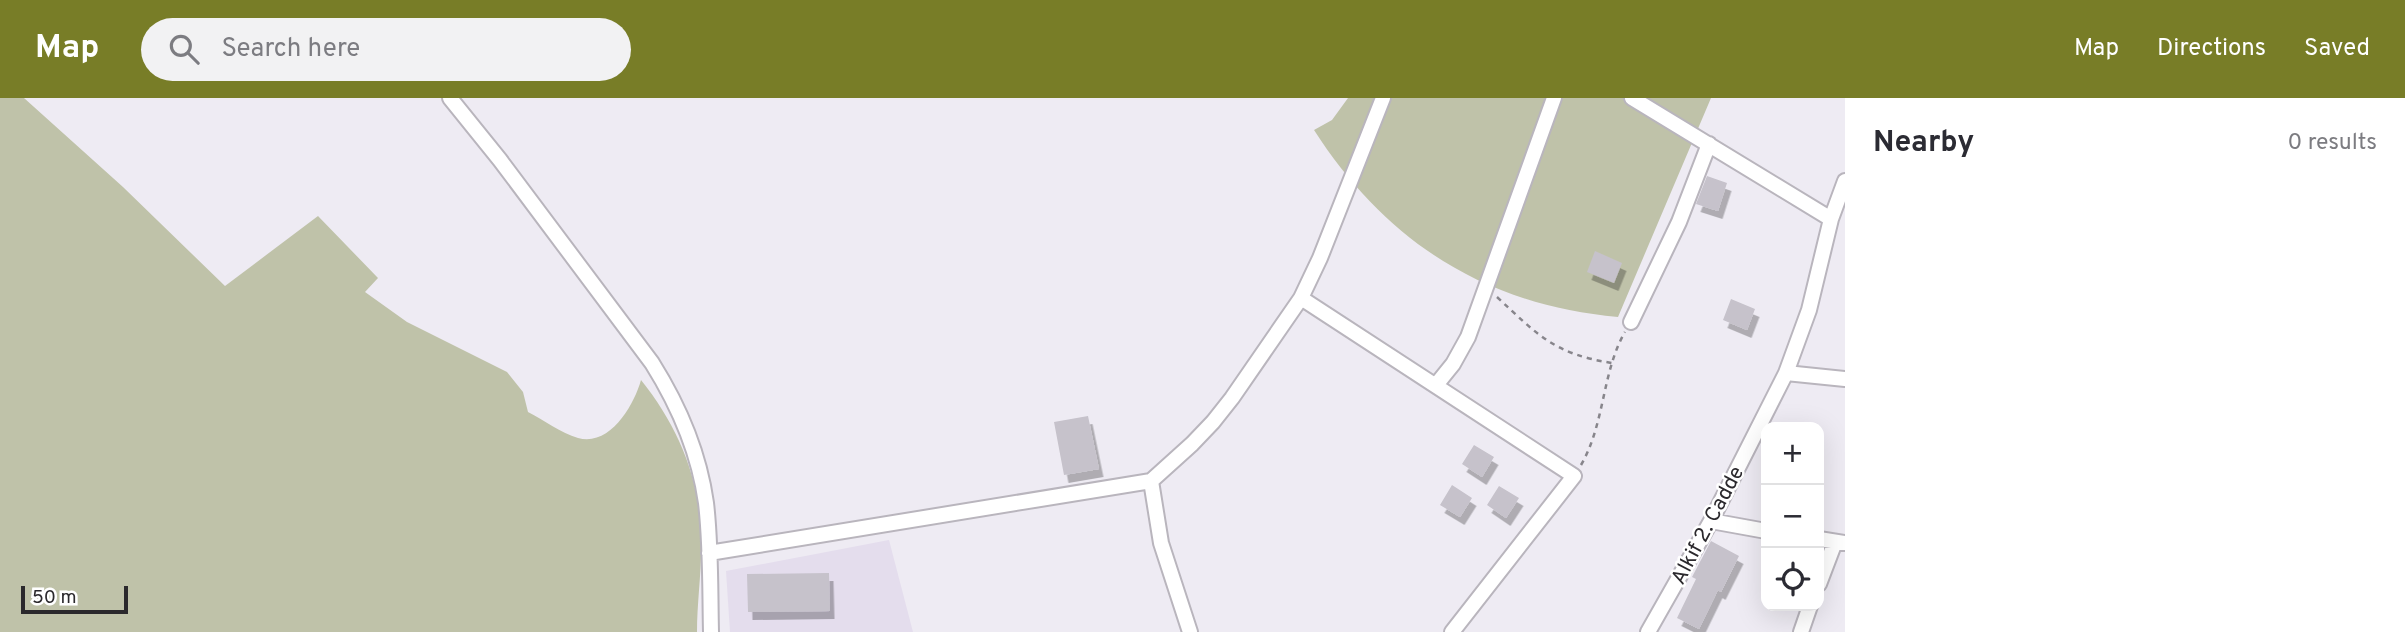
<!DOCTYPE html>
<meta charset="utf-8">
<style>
body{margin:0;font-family:Overpass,sans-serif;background:#f2f2f3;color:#2b2b33}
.controls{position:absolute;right:21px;bottom:21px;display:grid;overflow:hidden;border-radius:14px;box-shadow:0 7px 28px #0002}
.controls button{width:63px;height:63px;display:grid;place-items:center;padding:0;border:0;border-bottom:2px solid #e1e1e2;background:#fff;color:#2b2b33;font:35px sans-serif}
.scale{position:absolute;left:21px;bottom:18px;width:107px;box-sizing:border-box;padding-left:7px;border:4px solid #2b292d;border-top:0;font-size:19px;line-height:24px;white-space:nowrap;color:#2b292d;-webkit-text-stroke:5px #fff;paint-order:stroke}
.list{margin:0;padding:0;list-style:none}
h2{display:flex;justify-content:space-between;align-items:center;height:91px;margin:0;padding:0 28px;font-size:30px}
h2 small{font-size:23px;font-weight:400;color:#7c7c81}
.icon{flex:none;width:38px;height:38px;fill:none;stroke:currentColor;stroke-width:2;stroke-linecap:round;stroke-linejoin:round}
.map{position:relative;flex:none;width:1845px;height:534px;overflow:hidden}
header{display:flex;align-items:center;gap:42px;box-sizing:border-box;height:98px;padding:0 35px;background:#787d27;color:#fff}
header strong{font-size:33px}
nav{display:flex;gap:38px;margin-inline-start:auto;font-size:24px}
.search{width:490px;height:63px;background:#f2f2f3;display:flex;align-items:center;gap:18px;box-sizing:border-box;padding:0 24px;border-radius:38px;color:#7c7c81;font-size:26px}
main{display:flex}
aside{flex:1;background:#fff}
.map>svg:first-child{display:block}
.built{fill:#e4dded}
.green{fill:#bfc2a9}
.building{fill:#c6c2cb;filter:url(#shadow)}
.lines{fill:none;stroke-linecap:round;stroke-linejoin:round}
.minor-casing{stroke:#b9b5bd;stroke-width:18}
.path{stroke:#87858b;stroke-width:2.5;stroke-dasharray:5 5;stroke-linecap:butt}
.minor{stroke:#fff;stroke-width:14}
.labels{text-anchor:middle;stroke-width:5;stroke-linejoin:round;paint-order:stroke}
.street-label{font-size:21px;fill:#2b292d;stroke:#fff}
</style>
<header>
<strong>Map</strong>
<div class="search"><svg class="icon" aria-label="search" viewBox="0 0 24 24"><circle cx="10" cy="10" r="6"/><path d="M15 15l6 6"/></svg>Search here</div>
<nav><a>Map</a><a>Directions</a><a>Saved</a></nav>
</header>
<main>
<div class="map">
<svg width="1845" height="534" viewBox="0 0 1845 534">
<defs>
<filter id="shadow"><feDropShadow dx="4.5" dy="8" stdDeviation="0" flood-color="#0004"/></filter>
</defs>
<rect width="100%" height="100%" fill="#eeebf3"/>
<path class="built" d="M889,442L913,534H730L726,473Z"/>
<path class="green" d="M0,0H24L123,89L225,188L318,118L378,180L365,194L407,224L507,274L523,294L528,314C544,322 561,335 578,340C610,349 634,307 641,282C678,328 701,382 701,442C702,472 697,503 697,534H0Z
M1348,0H1711L1618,219C1485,207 1386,144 1314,32L1332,22Z"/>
<path class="building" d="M1707,78L1727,85L1718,113L1696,106Z
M1595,153L1622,165L1614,185L1587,174Z
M1731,201L1755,211L1747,232L1723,222Z
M1088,318L1099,371L1064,377L1054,324Z
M1474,347L1494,359L1482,379L1462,366Z
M1452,387L1472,400L1460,419L1440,407Z
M1499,388L1519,400L1506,420L1487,407Z
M1711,443L1739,458L1721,494L1718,492L1699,531L1677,520L1696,481L1692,479Z
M829,475L830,513L748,514L747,476Z"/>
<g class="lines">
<g class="minor-casing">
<path id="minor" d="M450,0L500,62L652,265C679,308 699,355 706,405C711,447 710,491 711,534
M1632,0L1831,121
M1301,200L1574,378L1452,534
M1631,224L1679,124L1709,46
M1786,275L1845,281
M1436,287L1453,266L1468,239L1554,0
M1151,383L1161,445L1190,534
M1711,423L1766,433
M1819,441L1845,445
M709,455L1151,383L1192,346L1213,324L1232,300L1301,200L1320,160L1383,0
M1819,486L1835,444
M1648,534L1711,423L1786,275L1809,212L1831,121L1845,83
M1801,534L1810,508"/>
</g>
<path class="path" d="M1497,199C1538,237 1554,256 1612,265
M1581,367C1605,326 1602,273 1625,234"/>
<use href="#minor" class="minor"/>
</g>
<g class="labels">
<g class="street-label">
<text transform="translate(1707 427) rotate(-62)" y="7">Alkif 2. Cadde</text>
</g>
</g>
</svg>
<div class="controls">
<button>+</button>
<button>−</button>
<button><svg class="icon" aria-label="locate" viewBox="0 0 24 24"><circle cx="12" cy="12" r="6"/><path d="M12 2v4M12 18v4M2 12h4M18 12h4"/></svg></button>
</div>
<div class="scale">50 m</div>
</div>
<aside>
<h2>Nearby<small>0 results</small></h2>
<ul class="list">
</ul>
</aside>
</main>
